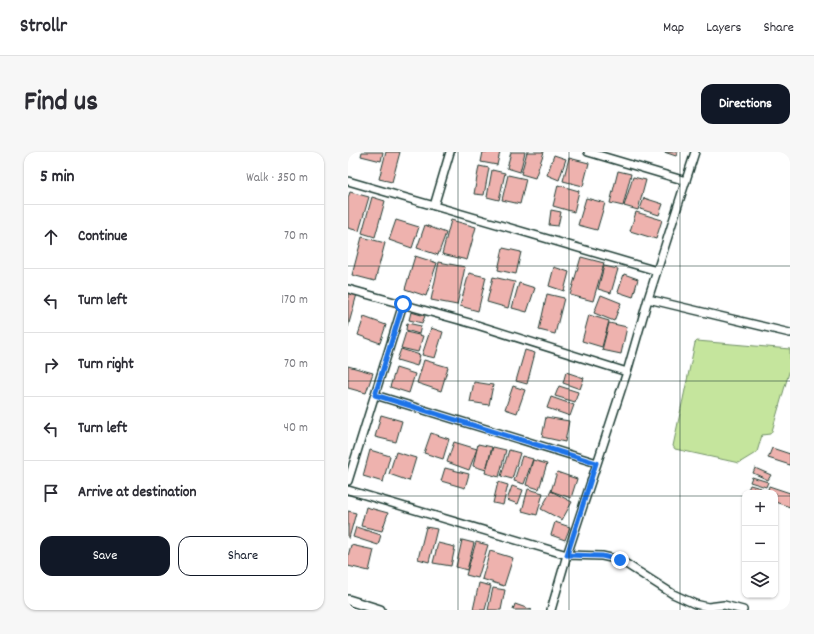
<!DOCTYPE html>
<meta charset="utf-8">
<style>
body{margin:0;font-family:Dekko,sans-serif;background:#f7f7f7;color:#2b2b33}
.controls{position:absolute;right:12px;bottom:12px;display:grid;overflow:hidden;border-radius:8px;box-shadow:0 1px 3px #0004}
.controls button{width:36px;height:36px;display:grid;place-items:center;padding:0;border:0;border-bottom:1px solid #e1e1e2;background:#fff;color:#2b2b33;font:20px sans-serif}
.stop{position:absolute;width:12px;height:12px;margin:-9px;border:3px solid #1a73e8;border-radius:50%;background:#fff}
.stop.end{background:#1a73e8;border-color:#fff;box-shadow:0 1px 4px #0008}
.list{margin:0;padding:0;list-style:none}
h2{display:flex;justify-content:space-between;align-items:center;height:52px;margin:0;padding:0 16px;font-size:17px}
h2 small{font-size:13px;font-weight:400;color:#7c7c81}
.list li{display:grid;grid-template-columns:26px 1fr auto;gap:12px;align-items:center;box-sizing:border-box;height:64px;padding:0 16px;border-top:1px solid #e1e1e2}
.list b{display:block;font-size:15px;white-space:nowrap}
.list em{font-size:13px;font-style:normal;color:#7c7c81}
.actions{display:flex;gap:8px;padding:12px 16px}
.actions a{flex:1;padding:9px 0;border:1px solid #111827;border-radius:12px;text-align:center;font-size:14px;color:#111827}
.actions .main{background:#111827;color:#fff}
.icon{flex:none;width:22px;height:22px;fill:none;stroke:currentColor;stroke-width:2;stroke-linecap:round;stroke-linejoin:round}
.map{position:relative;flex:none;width:442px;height:458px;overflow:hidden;border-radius:12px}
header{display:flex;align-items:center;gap:24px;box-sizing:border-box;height:56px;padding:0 20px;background:#fff;border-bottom:1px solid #e1e1e2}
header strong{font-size:19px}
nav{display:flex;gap:22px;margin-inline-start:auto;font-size:14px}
.intro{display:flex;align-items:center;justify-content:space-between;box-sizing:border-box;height:96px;padding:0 24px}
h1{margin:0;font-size:28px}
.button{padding:10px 18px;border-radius:12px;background:#111827;color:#fff;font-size:14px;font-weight:700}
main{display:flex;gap:24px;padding:0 24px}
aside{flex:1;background:#fff;border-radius:12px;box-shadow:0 1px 3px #0004}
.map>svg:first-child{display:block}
.green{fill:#c5e59d;stroke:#729168}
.building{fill:#eeb2ae;stroke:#1f3d34}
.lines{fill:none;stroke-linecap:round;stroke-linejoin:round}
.minor-casing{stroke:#1f3d34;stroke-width:10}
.tertiary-casing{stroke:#1f3d34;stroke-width:12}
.minor{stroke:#fff;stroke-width:7}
.tertiary{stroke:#fff;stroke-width:9}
.route{stroke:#1a73e8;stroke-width:5}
.grid{fill:none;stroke:#1f3d34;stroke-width:1;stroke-opacity:0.55}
</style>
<header>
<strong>Strollr</strong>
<nav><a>Map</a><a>Layers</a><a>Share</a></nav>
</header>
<div class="intro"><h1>Find us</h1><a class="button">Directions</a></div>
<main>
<aside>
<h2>5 min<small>Walk · 350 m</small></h2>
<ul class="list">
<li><svg class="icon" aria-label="ahead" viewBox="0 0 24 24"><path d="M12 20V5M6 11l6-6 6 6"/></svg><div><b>Continue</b></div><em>70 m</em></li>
<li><svg class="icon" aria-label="left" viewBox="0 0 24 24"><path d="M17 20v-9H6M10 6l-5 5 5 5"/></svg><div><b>Turn left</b></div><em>170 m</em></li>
<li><svg class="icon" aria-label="right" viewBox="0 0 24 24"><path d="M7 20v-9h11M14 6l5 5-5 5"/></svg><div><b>Turn right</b></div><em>70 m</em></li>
<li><svg class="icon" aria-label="left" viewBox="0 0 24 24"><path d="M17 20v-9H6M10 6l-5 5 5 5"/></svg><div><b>Turn left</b></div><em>40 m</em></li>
<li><svg class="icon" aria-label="arrive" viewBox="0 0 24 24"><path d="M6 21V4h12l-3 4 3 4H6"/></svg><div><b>Arrive at destination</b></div></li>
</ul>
<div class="actions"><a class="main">Save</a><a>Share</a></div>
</aside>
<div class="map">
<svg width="442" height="458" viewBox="0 0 442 458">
<rect width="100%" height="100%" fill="#fff"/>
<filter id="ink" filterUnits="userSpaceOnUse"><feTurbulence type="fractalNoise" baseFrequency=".025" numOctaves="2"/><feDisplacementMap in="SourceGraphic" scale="8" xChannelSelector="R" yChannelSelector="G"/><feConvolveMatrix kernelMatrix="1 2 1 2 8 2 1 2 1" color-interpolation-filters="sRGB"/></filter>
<g filter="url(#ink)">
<path class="green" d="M349,189L442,197V217L424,279L422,282L414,283L409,300L391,311L327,297L325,294L347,191Z"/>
<path class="building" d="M14,0H35L33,9L13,4Z
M38,0H52L44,30L31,27Z
M135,0H152L149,13L133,10Z
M163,0H177L172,20L159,16Z
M179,0H196L187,26L173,22Z
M316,0H330L328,4Z
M206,3L218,7L211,28L199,23Z
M221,6L241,11L235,34L215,29Z
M131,14L141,16L136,43L126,42Z
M144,18L157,21L151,48L139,45Z
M270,19L283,22L275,54L262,51Z
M160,23L178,27L172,52L154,48Z
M285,25L298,28L290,58L276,54Z
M210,33L231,39L226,60L205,54Z
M2,40L21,45L11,79L0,76V46Z
M24,45L37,49L27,85L14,81Z
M238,46L257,51L249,78L230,73Z
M296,46L315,52L311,63L292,57Z
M203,58L213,60L210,74L201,73Z
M288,60L314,68L308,87L282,79Z
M48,68L71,75L64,96L41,88Z
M103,68L128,75L119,108L94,102Z
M77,73L98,81L90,103L69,96Z
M14,85L37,91L27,129L4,123Z
M155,96L173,100L168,122L150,118Z
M67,104L89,111L78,144L57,137Z
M233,105L256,111L245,149L222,143Z
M91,110L117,115L109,153L83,148Z
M256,114L270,117L263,141L250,137Z
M206,115L221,120L216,139L201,134Z
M121,121L138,125L130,159L112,154Z
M276,122L290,127L285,145L270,140Z
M145,125L167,130L160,156L139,150Z
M171,131L187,136L179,160L164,156Z
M0,140L9,142L0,175Z
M199,142L216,146L207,182L191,178Z
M253,143L273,151L266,169L246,161Z
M63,160L77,164L74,171L61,168Z
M241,163L261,169L254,195L234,189Z
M16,165L38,173L32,191L10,183Z
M59,171L73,174L71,182L58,178Z
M261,171L279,175L273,202L254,198Z
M83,176L95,180L87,206L74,203Z
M58,180L75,184L70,200L53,196Z
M53,197L72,203L69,214L49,208Z
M177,198L187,201L179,232L168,229Z
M76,208L100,215L93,239L69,231Z
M0,214L25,221L18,241L0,236Z
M48,216L67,222L61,241L42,235Z
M218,220L236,226L232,237L215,231Z
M126,230L145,233L141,253L122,250Z
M165,234L177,238L169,261L157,257Z
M211,234L230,240L227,250L207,244Z
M203,245L226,253L222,264L199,256Z
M33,263L54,269L48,290L27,285Z
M198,265L221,269L217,290L194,285Z
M83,281L101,287L95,307L76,301Z
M106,290L129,297L121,318L99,310Z
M130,292L144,295L138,318L125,314Z
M145,295L158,298L151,325L137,321Z
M424,296L442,302V313L420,306Z
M22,298L42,304L35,330L15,324Z
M161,298L172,301L164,327L153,324Z
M48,300L68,306L61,329L41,322Z
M174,304L185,307L176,332L166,329Z
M185,308L199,312L191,337L178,333Z
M97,316L121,322L117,336L93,329Z
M407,316L423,323L420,328L405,321Z
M209,320L229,327L223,346L203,339Z
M404,325L420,330L418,335L402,330Z
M150,330L160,333L155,353L145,351Z
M402,333L413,336L412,341L399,340Z
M164,334L175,338L170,352L159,348Z
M421,334L442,341V355L427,350V341H419Z
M180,337L195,341L189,363L174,359Z
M203,339L224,350L214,368L193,357Z
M18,355L40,361L34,379L13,374Z
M0,359L8,361L1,386H0Z
M207,370L222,375L217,388L203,383Z
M8,375L33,383L30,393L5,385Z
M78,375L89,377L81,410L70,407Z
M114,388L126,391L119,418L108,415Z
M128,390L140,393L130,426L118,423Z
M90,391L107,395L103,414L85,411Z
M3,393L26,398L21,419L0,414V404Z
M142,399L165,406L156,434L134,427Z
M131,431L143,434L137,458H125Z
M145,436L157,438L153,458H140Z
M167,452L184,458H165Z"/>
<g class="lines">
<g class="minor-casing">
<path id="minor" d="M240,0L338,29
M0,29L183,82L309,119
M86,54L102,0
M0,137L129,173L279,220
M300,147L442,181
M27,243L249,311
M0,329L55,152
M0,338L219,403L254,404L272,408L325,442L347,452L360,455L376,453L395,458
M203,458L219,403L279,220L300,147L347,0"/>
</g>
<g class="tertiary-casing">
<path id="tertiary" d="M0,448L32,458"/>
</g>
<use href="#minor" class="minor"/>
<use href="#tertiary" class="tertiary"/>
</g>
</g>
<g class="lines" filter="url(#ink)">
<path class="route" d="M55,152L27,243L248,311L219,403L254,404L272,408"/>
</g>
<path class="grid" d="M110,0V458M221,0V458M332,0V458M0,114H442M0,229H442M0,344H397M427,344H442"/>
</svg>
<div class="controls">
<button>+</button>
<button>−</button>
<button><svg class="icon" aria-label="layers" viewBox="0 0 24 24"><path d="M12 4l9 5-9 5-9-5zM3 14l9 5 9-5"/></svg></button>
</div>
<div class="stop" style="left:55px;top:152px"></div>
<div class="stop end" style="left:272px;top:408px"></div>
</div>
</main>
